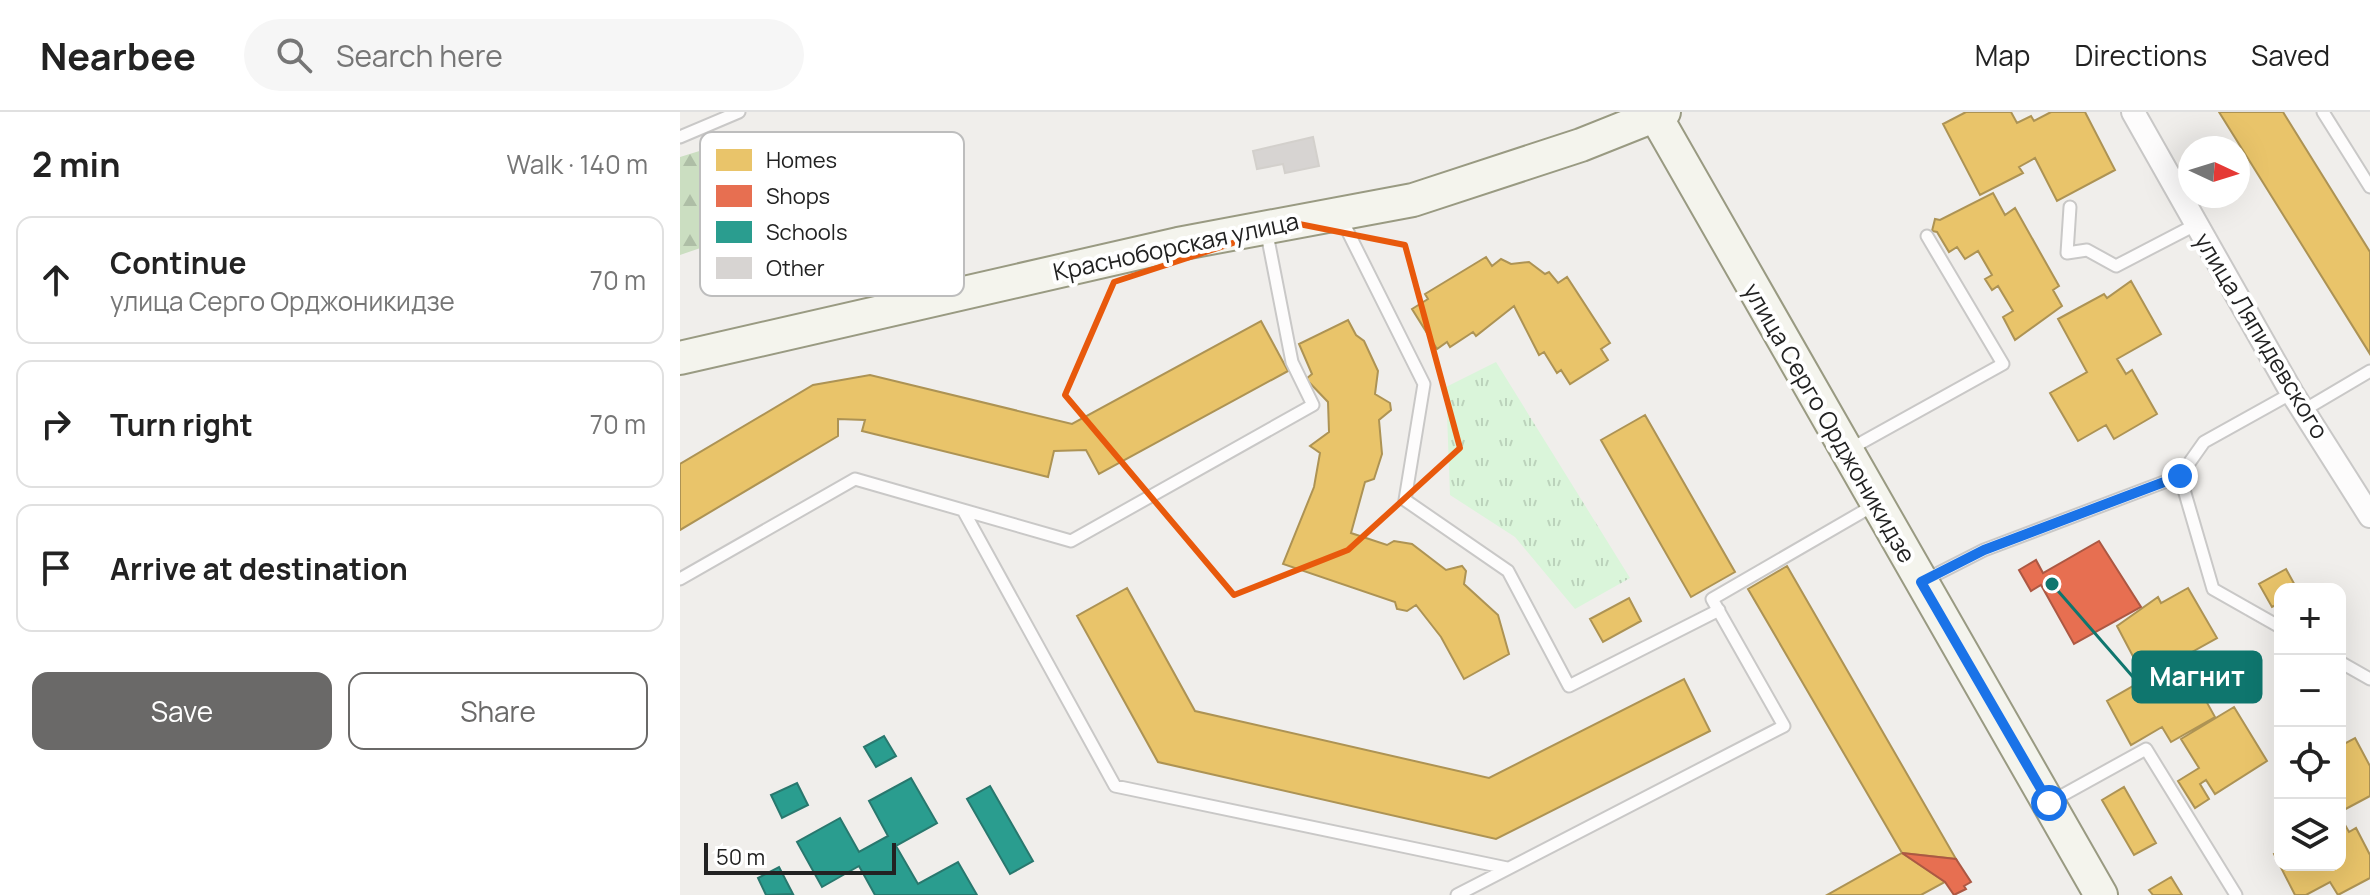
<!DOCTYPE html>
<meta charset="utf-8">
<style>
body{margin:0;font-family:Manrope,sans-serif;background:#f6f6f6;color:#222}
.controls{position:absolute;right:24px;bottom:24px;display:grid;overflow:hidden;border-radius:16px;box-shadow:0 8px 32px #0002}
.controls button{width:72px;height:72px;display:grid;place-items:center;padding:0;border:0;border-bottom:2px solid #e0e0e0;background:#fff;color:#222;font:40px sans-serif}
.compass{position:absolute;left:1498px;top:24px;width:72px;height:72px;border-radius:50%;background:#fff;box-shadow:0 8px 32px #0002;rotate:94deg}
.scale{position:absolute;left:24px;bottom:20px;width:192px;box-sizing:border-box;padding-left:8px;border:4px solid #222;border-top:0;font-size:22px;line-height:28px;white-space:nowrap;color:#222;-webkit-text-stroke:6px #fff;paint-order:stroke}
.stop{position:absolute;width:24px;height:24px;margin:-18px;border:6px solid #1a73e8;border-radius:50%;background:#fff}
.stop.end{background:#1a73e8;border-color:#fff;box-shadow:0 2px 8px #0008}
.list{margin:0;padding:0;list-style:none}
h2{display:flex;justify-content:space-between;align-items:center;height:104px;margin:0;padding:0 32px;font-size:34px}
h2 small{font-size:26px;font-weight:400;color:#767676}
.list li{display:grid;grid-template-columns:52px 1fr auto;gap:24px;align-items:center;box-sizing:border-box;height:128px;margin:0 16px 16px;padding:0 16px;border:2px solid #e0e0e0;border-radius:16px}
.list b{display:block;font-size:30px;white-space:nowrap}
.list p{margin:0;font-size:26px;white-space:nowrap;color:#767676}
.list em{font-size:26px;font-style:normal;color:#767676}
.actions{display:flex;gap:16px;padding:24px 32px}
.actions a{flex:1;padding:18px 0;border:2px solid #6a6968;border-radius:16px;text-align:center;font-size:28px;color:#6a6968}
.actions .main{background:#6a6968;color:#fff}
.icon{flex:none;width:44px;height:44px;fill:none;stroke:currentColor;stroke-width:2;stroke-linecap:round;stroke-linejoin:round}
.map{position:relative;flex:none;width:1690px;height:783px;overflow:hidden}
header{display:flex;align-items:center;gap:48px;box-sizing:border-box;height:112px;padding:0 40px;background:#fff;border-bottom:2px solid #e0e0e0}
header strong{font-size:38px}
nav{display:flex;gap:44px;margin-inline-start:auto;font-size:28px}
.search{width:560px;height:72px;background:#f6f6f6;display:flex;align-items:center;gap:20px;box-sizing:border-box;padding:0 28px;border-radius:44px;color:#767676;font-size:30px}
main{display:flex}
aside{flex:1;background:#fff}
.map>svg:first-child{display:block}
.forest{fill:url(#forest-firs)}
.park{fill:url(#park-tufts)}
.homes{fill:#e9c46a;stroke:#ad9354;stroke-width:2}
.shops{fill:#e76f51;stroke:#ac5843;stroke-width:2}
.schools{fill:#2a9d8f;stroke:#28786e;stroke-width:2}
.building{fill:#d7d4d2;stroke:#d3d0cc;stroke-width:2}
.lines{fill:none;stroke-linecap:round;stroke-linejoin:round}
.lane-casing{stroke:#c9c8c7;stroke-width:15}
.street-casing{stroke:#c9c8c7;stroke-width:26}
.secondary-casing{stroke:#999a82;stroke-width:36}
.lane{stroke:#fdfcfc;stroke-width:11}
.street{stroke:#fdfcfc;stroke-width:22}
.secondary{stroke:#f4f4ed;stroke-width:32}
.route{stroke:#1a73e8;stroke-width:10}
.marked{fill:none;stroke:#e8590c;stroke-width:6;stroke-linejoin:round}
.labels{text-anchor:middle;stroke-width:8;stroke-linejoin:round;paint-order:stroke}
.street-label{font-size:24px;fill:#222;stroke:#fff}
.key{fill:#fff;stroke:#bdbdbd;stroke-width:2}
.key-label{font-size:22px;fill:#222}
.leader{fill:none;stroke:#0f766e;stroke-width:3}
.callout-dot{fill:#0f766e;stroke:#fff;stroke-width:3}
.callout{fill:#0f766e;stroke:#0f766e;stroke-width:3}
.callout-label{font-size:26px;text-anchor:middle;font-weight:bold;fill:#fff}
</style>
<header>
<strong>Nearbee</strong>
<div class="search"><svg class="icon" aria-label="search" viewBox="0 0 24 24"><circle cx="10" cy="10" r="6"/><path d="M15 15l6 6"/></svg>Search here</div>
<nav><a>Map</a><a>Directions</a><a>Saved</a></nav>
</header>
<main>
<aside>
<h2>2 min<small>Walk · 140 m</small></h2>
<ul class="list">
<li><svg class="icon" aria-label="ahead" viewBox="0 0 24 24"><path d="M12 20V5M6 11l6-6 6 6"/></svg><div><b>Continue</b><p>улица Серго Орджоникидзе</p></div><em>70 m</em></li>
<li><svg class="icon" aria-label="right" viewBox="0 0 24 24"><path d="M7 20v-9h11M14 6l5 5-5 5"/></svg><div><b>Turn right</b></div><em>70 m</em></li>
<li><svg class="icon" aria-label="arrive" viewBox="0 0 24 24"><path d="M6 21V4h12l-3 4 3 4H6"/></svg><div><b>Arrive at destination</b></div></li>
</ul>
<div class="actions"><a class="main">Save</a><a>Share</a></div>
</aside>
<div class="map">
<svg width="1690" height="783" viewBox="0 0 1690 783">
<defs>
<pattern id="forest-firs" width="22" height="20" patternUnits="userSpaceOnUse" patternTransform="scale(2)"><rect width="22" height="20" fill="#cbdec1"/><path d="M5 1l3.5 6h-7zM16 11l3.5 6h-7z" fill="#aebea6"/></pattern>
<pattern id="park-tufts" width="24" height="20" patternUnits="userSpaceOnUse" patternTransform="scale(2)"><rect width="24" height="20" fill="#daf5da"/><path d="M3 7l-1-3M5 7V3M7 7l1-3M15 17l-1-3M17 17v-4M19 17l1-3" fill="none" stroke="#bbd2bb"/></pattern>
</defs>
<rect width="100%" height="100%" fill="#f0eeeb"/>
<path class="forest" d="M84,19L134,53L113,67L70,119L0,143V45Z"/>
<path class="park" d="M816,250L950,466L895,497L835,425L770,383L766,275Z"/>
<path class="homes" d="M1286,0H1331L1337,11L1351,4L1354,9L1371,0H1405L1435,58L1377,89L1355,46L1339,55L1343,61L1300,83L1263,12Z
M1539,0H1603L1690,140V242Z
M1313,81L1325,103L1335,96L1379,174L1373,178L1382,194L1335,228L1323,205L1333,199L1318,174L1312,178L1305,167L1312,163L1298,139L1285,147L1277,135L1269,140L1257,120L1252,119L1255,107L1260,108Z
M806,145L812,154L821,147L831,152L849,150L865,162L869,160L878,171L887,165L930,231L921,237L928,248L890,272L881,258L877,261L864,240L859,243L834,194L796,224L793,220L770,235L767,230L757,237L732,197L748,187L745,182Z
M1451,169L1481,222L1437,247L1446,262L1452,258L1477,302L1434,327L1426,313L1398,329L1370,281L1407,260L1378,207L1424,182L1427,186Z
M668,208L676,223L684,229L698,259L695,282L710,291L711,298L699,308L702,342L694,367L685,370L671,421L707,433L714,429L732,432L766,458L782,454L786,459L784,472L818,503L829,542L784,567L761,525L736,493L727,499L717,497L715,490L603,452L634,375L640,341L630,334L649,320L648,290L626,267L632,262L619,232Z
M581,209L608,259L419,362L406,338L374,339L368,365L182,319L185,308L158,307V324L0,418V352L133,273L190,263L392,312Z
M965,303L1055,460L1011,485L921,328Z
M1107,454L1276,747L1222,741L1068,477Z
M1606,457L1617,477H1600V491L1592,495L1579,472Z
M447,476L515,599L809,666L1004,567L1030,619L816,727L478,650L397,504Z
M1508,476L1537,526L1494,550L1503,564L1510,560L1535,605L1491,630L1482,615L1451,633L1427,589L1465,567L1437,514L1478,485L1481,491Z
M949,486L961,509L923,530L910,507Z
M1554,595L1587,649L1535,682L1526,668L1520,672L1529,687L1515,696L1498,669L1519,656L1501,627Z
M1675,626L1690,654V684L1660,700V634Z
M1444,675L1476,731L1454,743L1422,688Z
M1660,704L1669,720L1676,716L1690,743V766L1658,783L1650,770L1626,783H1615L1594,742L1600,739V753H1660Z
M1222,741L1265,770L1241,783H1147Z
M1491,765L1502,783H1473L1469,778Z"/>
<path class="shops" d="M1419,429L1461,495L1394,532L1361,473L1351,479L1339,458L1356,448L1363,461Z
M1222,741L1276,747L1291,770L1284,774L1286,777L1274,783L1265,770Z"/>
<path class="schools" d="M204,624L216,644L196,655L184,635Z
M231,666L257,711L216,734L238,772L278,750L297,783H195L179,754L142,775L117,730L160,706L179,740L208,724L189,689Z
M117,671L128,693L102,706L91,683Z
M310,674L353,749L330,762L287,687Z
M99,755L113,782L86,783L78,766Z"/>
<path class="building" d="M633,25L639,54L605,61L603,52L577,57L573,39Z"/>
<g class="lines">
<g class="lane-casing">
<path id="lane" d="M1643,0L1690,75
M0,25L59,0
M1390,95L1387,141L1407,138L1436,154L1515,113
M661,106L744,272L725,388L828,459L889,574L1039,498
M1624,298L1690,259
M1170,337L1323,252L1247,124
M1500,364L1533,477L1600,515
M283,398L435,674L827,756
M0,467L175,367L391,429L633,293L612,250L586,117
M1245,468L1304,438L1500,364L1524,330L1612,281
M1660,550L1690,567
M1372,689L1466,637L1556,783
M777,783L1104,614L1032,487L1196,392"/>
</g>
<g class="street-casing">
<path id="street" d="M1453,0L1612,281L1690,404"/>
</g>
<g class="secondary-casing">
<path id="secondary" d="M975,3L1421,783
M0,246L498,132L733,88L901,33L984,0"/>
</g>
<use href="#lane" class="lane"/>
<use href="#street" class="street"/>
<use href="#secondary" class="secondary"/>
</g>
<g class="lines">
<path class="route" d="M1369,691L1241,470L1304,438L1500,364"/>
</g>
<path class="marked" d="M614,111L725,133L780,336L668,438L554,483L385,283L434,170Z"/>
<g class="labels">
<g class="street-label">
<text transform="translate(496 135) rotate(-12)" y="8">Красноборская улица</text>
<text transform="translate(1581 224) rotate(59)" y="8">улица Ляпидевского</text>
<text transform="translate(1149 311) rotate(60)" y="8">улица Серго Орджоникидзе</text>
</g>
</g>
<rect x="20" y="20" width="264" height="164" rx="12" class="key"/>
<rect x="36" y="37" width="36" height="22" fill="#e9c46a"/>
<rect x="36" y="73" width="36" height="22" fill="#e76f51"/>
<rect x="36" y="109" width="36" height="22" fill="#2a9d8f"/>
<rect x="36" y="145" width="36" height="22" fill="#d7d4d2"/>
<g class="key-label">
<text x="86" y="56">Homes</text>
<text x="86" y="92">Shops</text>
<text x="86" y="128">Schools</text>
<text x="86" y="164">Other</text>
</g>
<path class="leader" d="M1372 472L1453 565"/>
<circle class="callout-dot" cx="1372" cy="472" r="8"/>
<rect class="callout" x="1453" y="540" width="128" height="50" rx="8"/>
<g class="callout-label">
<text x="1517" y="574">Магнит</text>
</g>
</svg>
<div class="controls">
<button>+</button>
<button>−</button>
<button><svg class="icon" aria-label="locate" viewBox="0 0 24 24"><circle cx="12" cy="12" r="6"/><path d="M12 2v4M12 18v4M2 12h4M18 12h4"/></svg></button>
<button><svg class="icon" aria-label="layers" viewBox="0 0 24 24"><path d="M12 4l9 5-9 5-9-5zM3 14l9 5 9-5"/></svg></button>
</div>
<svg class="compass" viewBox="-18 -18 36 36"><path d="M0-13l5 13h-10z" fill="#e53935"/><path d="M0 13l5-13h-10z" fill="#767676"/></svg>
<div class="scale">50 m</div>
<div class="stop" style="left:1369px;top:691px"></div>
<div class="stop end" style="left:1500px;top:364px"></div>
</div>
</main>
